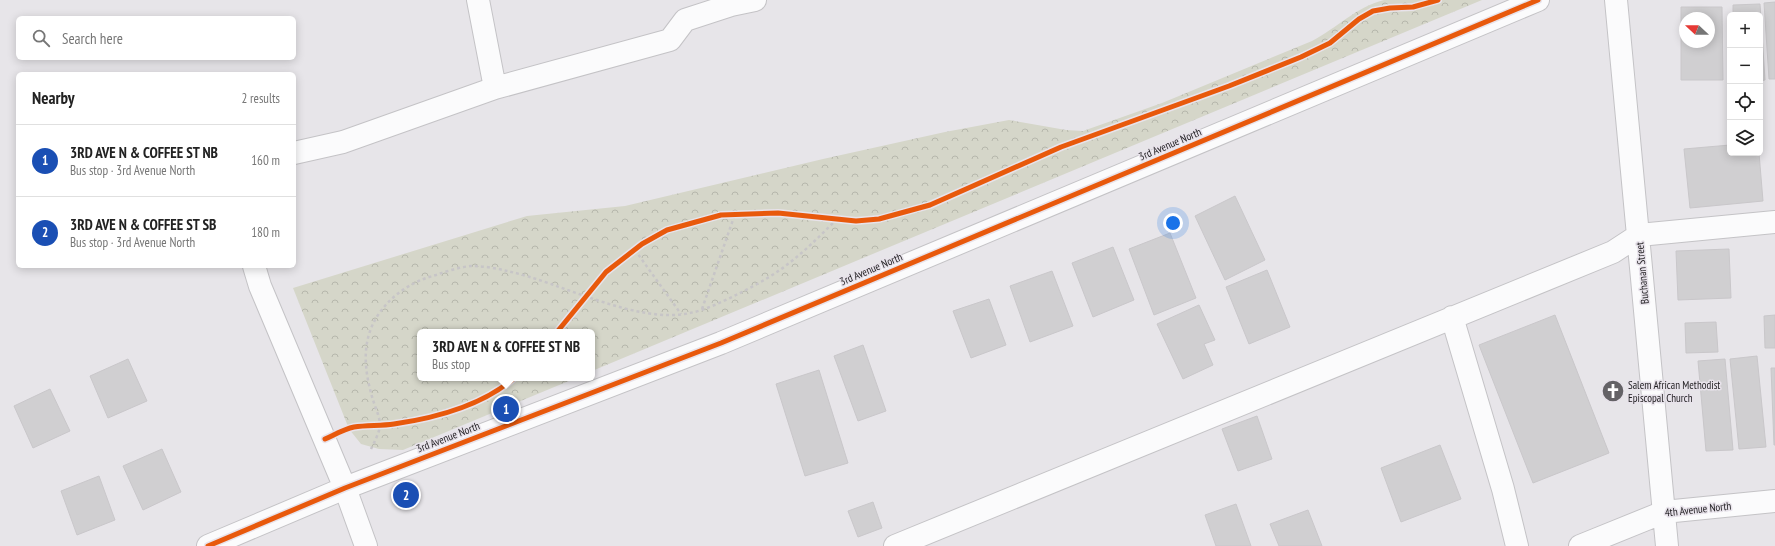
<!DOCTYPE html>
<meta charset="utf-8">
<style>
body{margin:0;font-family:"PT Sans Narrow",sans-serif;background:#f2f2f2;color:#222}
.controls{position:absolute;right:12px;top:12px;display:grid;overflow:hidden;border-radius:6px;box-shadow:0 2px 10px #0003}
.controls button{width:36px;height:36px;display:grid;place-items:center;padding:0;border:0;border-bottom:1px solid #e0e0e0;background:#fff;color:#222;font:20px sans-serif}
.compass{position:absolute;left:1679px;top:12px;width:36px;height:36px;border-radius:50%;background:#fff;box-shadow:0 2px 10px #0003;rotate:292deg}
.you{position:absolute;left:1173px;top:223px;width:14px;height:14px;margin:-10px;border:3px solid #fff;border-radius:50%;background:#1a73e8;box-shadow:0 0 0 6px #1a73e833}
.badge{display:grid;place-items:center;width:26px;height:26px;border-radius:50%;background:#646266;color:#fff;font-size:13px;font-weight:700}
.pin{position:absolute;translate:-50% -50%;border:2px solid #fff;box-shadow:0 1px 4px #0006}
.popup{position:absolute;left:417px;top:329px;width:178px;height:52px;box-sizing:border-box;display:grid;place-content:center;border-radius:6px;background:#fff;filter:drop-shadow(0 1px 3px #0005);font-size:13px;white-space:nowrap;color:#767676}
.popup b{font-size:15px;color:#222}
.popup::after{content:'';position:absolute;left:50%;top:100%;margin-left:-8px;border:8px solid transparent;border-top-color:#fff}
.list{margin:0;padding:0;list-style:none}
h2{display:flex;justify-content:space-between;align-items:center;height:52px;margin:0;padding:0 16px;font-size:17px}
h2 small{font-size:13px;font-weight:400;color:#767676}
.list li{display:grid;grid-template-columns:26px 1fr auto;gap:12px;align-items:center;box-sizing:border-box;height:72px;padding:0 16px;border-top:1px solid #e0e0e0}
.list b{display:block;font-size:15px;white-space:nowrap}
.list p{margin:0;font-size:13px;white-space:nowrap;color:#767676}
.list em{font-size:13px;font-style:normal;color:#767676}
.icon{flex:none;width:22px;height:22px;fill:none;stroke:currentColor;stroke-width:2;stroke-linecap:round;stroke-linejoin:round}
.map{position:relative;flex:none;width:1775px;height:546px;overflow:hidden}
.search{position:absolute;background:#fff;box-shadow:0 2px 10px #0003;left:16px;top:16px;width:280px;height:44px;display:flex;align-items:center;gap:10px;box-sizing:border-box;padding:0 14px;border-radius:6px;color:#767676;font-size:15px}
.panel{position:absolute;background:#fff;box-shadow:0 2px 10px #0003;left:16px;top:72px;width:280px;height:196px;border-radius:6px}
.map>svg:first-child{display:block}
.park{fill:url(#park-crowns)}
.building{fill:#d0cfd1;stroke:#c9c7ca;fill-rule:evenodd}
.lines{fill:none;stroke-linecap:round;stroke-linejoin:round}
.minor-casing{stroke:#c4c3c6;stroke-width:24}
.path{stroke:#c7c5c7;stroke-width:2.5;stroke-dasharray:3 3;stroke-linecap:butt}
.minor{stroke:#fbfbfc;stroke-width:22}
.cycleway-casing{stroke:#e8e3eb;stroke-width:8}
.cycleway{stroke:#e8590c;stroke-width:5}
.labels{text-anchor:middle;stroke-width:3;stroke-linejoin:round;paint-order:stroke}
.street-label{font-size:11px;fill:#1e1c1f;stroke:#e8e3eb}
.poi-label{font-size:11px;fill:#1e1c1f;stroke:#e8e3eb;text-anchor:start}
</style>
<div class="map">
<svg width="1775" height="546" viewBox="0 0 1775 546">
<defs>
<pattern id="park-crowns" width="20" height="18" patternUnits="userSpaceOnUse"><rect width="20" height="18" fill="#d5d6c9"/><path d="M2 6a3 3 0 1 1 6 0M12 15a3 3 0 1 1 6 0" fill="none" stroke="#b6b7ac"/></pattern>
</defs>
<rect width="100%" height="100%" fill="#e7e5e9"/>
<path class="park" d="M1384,0H1482L592,371V332H420V378H576L403,450L379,449L361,444L349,429L293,288L527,216L625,206L823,159L945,132L1009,120L1066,130L1083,131L1162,103L1312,41C1337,28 1356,7 1384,0Z"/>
<path class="building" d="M1775,2V79H1769L1764,3Z
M1760,4L1765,80L1760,81V15H1733V5Z
M1681,7H1722L1723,80H1681ZM1685,18H1709V42H1685Z
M1730,145V153H1759L1763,201L1690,208L1684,149Z
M1235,196L1265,260L1225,280L1195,216Z
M1170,233L1196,298L1154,315L1129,249Z
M1113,247L1134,300L1093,317L1072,263Z
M1729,249L1731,298L1678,300L1676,251Z
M1267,270L1290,327L1249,344L1226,287Z
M1052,271L1073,326L1030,342L1010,286Z
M989,299L1006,345L971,358L953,311Z
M1199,305L1215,340L1204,344L1213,365L1183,379L1157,324Z
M1555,315L1609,453L1533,483L1479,345Z
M1775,315V348H1765L1764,316Z
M1716,322L1718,352L1686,353L1685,323Z
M863,345L886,411L858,421L834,356Z
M1757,356L1766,447L1739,449L1730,359Z
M128,359L147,401L108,418L90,376Z
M1725,359L1733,450L1706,451L1698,361Z
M1771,368H1775V445H1774Z
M819,370L848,463L805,476L776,384Z
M50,389L70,431L33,448L14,406Z
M1257,416L1272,459L1238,471L1222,429Z
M1440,445L1461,499L1401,522L1381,468Z
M162,449L181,492L143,510L123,466Z
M99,476L115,520L77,535L61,491Z
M873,502L882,528L858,537L848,511Z
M1236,504L1251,546H1216L1205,515Z
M1308,510L1322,546H1279L1270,524Z"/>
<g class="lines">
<g class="minor-casing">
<path id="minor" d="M1616,0L1667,546
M495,88L670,40L685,20L731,5L755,0
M294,153L343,142L495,88L478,0
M254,266L260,286L345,488L366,546
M1452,317L1503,489L1517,546
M208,546L345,488L721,343L1538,0
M895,546L1613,252L1639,235L1775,222
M1580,546L1664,512L1775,501"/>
</g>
<path class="path" d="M635,250L681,314
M702,309L735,214
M371,449C374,443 380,431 380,425C380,417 375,407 373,400C364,370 361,341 378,315C392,294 413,281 436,275C447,271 460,267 471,266C483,266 496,268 507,271C560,282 637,325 690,313C705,310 722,302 736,295C752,287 769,278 784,267C803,253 820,236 837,219"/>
<use href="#minor" class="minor"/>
<g class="cycleway-casing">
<path id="cycleway" d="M557,332L606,272L642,244L667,230L721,215L778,213L856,221L879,219L930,205L1061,147L1229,86L1301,57L1330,43L1359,19L1373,11L1390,8L1413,7L1438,0
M325,439C334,435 344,429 354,427C367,425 381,426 394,424C435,418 482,406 514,378
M208,546L345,488L721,343L1538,0"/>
</g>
<use href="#cycleway" class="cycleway"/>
</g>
<defs>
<g id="church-disc" transform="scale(1.15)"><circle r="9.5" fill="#646266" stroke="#e8e3eb"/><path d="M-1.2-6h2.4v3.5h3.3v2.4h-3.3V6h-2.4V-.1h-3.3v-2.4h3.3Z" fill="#fff"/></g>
</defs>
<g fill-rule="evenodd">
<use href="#church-disc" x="1613" y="391"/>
</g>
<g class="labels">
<g class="street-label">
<text transform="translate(1170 144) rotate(-23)" y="4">3rd Avenue North</text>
<text transform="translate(871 269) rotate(-23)" y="4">3rd Avenue North</text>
<text transform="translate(1642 273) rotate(-95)" y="4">Buchanan Street</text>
<text transform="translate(448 437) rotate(-21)" y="4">3rd Avenue North</text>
<text transform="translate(1698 509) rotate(-6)" y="4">4th Avenue North</text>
</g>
<g class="poi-label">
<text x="1628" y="389">Salem African Methodist<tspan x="1628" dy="13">Episcopal Church</tspan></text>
</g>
</g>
</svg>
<div class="controls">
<button>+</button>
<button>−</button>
<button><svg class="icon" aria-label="locate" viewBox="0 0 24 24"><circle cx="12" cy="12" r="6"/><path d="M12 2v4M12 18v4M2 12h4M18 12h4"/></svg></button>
<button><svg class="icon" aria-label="layers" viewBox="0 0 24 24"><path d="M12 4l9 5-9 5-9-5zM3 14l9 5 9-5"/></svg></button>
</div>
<svg class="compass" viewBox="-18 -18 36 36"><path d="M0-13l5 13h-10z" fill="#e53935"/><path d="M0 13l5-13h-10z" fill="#767676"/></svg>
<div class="you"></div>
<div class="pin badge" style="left:506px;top:409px;background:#1a4fb4">1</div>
<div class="popup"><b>3RD AVE N &amp; COFFEE ST NB</b>Bus stop</div>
<div class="pin badge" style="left:406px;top:495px;background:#1a4fb4">2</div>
<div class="search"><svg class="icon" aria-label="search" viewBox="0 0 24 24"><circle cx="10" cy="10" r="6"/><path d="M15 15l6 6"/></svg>Search here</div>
<section class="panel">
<h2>Nearby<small>2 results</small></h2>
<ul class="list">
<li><span class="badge" style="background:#1a4fb4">1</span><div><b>3RD AVE N &amp; COFFEE ST NB</b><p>Bus stop · 3rd Avenue North</p></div><em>160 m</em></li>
<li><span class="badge" style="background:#1a4fb4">2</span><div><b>3RD AVE N &amp; COFFEE ST SB</b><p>Bus stop · 3rd Avenue North</p></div><em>180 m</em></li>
</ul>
</section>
</div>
